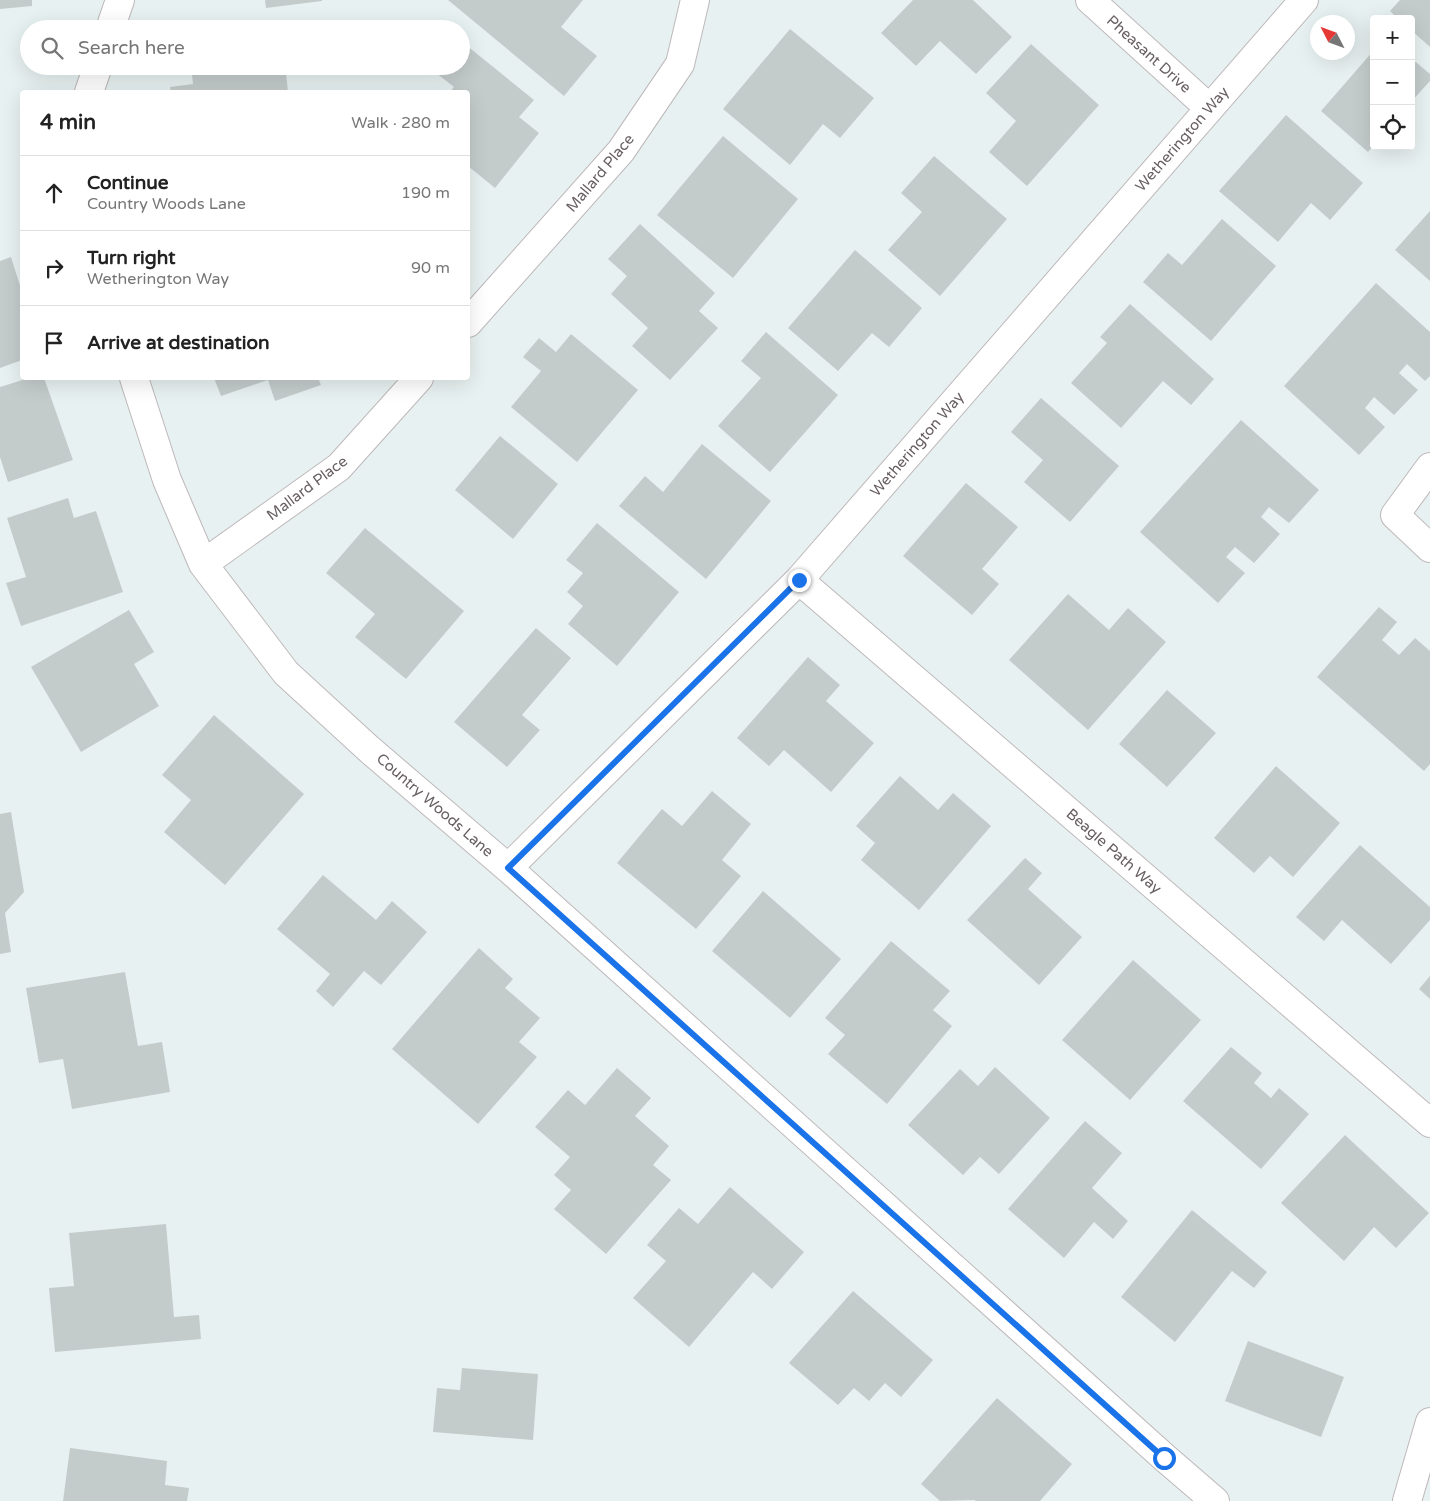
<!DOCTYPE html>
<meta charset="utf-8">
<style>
body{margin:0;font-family:"Varela Round",sans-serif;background:#f2f2f2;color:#222}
.controls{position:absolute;right:15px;top:15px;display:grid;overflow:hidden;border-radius:5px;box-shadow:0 5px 20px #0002}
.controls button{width:45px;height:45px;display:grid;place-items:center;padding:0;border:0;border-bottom:1px solid #e0e0e0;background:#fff;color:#222;font:25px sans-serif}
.compass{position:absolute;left:1310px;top:15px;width:45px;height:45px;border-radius:50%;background:#fff;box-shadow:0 5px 20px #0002;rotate:312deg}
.stop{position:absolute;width:15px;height:15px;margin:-11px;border:4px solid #1a73e8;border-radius:50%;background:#fff}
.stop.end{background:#1a73e8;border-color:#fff;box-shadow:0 1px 5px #0008}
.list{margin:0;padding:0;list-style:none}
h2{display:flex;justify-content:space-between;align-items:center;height:65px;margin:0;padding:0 20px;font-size:21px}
h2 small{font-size:16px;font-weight:400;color:#767676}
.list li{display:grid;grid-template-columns:32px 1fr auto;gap:15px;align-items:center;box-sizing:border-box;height:75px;padding:0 20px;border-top:1px solid #e0e0e0}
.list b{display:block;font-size:19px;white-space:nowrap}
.list p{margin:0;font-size:16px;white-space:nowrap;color:#767676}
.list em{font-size:16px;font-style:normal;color:#767676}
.icon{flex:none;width:28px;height:28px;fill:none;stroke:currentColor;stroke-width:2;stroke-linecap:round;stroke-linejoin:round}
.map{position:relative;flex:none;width:1430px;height:1501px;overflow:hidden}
.search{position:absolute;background:#fff;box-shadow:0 5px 20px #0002;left:20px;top:20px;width:450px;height:55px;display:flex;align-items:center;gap:12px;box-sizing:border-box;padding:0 18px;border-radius:28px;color:#767676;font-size:19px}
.panel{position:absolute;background:#fff;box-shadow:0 5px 20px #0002;left:20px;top:90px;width:450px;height:290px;border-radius:5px}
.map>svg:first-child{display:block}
.building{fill:#c4cccb}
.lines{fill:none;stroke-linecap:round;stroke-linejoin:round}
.minor-casing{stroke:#beb8b9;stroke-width:30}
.minor{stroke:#fff;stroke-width:28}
.route{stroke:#1a73e8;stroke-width:6}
.labels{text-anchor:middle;stroke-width:4.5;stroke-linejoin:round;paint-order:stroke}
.street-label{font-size:15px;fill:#685f61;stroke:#fff}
</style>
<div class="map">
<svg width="1430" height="1501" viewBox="0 0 1430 1501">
<rect width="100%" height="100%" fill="#e8f1f1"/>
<path class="building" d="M0,0H32V6L0,9Z
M265,0H322V1L266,8Z
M448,0H583L561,27L597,56L564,96Z
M913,0H973L1012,37L976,74L940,41L916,66L881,33Z
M1400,0H1430V47L1411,30V19H1398L1390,11Z
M304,25V29H284V27Z
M790,29L874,98L840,138L823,124L790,165L723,109Z
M461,41L534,100L519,117L539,133L495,188L468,166V92H450L454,87L431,69L433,66H461Z
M1031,44L1099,105L1027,186L989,152L1016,121L986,93Z
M1374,50V145L1368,152L1321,111Z
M1411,58L1430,74V81L1411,102Z
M191,66H308L309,71L286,73L288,92H171L170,87L193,84Z
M1286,115L1363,183L1330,220L1311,203L1278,242L1219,191Z
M723,136L798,199L733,278L657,215Z
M934,156L1007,219L940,296L888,250L922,212L901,193Z
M1430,211V281L1395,250Z
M1222,219L1276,266L1211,341L1143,282L1168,253L1182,265Z
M640,224L715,293L699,311L718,328L670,380L632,346L648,328L611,294L627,276L608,259Z
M855,250L922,308L889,347L872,333L838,371L788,328Z
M11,257L22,292V360L0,368V261Z
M1376,283L1430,332V376L1425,381L1407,364L1399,373L1418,390L1394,415L1374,397L1365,408L1385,427L1359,455L1284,386Z
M1130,304L1214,379L1191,405L1163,381L1121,428L1071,383L1107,343L1100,337Z
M766,332L838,395L770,472L718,426L761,378L741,361Z
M571,334L638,390L577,462L511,407L541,371L523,357L539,338L556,352Z
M29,378H44L73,460L8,482L0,457V387Z
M214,378H318L321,385L275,401L268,380L221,396Z
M1041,398L1119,466L1070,522L1024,482L1043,460L1011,432Z
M1241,420L1319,490L1289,523L1269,507L1261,517L1280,534L1254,563L1235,547L1226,557L1245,573L1218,603L1140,532Z
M500,436L558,484L513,539L455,490Z
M702,444L771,501L706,579L619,506L645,476L663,492Z
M966,483L1018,527L982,569L999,584L972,615L903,556Z
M68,498L74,518L96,511L123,592L21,626L6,583L26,577L7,518Z
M597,523L679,592L617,666L568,624L583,606L567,592L583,573L566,560Z
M365,528L464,611L406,679L355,637L375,614L326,573Z
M1068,594L1109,630L1128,608L1166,642L1088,730L1009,660Z
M1379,607L1397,622L1382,640L1399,655L1415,638L1430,651V764L1424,771L1317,677Z
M129,610L154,652L134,664L159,706L81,752L31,667Z
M536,628L571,658L522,715L540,730L507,767L454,722Z
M808,657L840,685L826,701L874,743L831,792L784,750L769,766L737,738Z
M1167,690L1216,733L1167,787L1119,744Z
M214,715L304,794L225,885L164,832L191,800L162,775Z
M1276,766L1340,823L1293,877L1270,856L1254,873L1214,838Z
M900,776L938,810L953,793L991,826L919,910L861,860L875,843L856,826Z
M712,791L751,824L722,860L741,876L696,929L617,863L662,809L682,826Z
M11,812L24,892L5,913L11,952L0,954V814Z
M1360,845L1430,907V920L1391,964L1342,920L1324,941L1296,917Z
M1025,858L1042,873L1028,889L1082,937L1039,985L967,920Z
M323,875L376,920L392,901L427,932L381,985L364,971L333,1007L316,991L330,974L277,929Z
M763,891L841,959L790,1018L712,951Z
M891,941L950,991L933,1010L952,1026L887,1104L828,1054L845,1035L825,1018Z
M479,948L513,979L505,988L540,1018L519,1042L537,1057L478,1124L392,1049Z
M1133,960L1201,1020L1130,1100L1062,1040Z
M125,972L138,1046L162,1042L170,1092L72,1109L63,1059L39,1063L26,988Z
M1430,976V999L1419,989Z
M1231,1047L1262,1073L1254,1083L1271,1098L1279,1088L1309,1114L1261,1169L1183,1101Z
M995,1067L1050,1118L999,1174L980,1157L963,1175L908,1125L960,1069L978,1086Z
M617,1068L651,1098L635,1116L669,1146L653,1165L671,1180L606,1254L554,1209L571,1190L554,1175L570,1157L535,1127L568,1090L585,1105Z
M1085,1121L1122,1153L1092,1188L1128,1221L1113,1239L1094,1222L1064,1258L1008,1209Z
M1345,1135L1429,1213L1396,1248L1374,1227L1344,1261L1281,1203Z
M730,1187L804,1252L772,1289L753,1272L689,1347L633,1298L666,1261L647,1245L679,1208L698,1224Z
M1192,1210L1267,1272L1254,1288L1232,1271L1175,1342L1121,1297Z
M166,1224L174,1317L199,1315L201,1339L55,1352L49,1288L74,1286L69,1233Z
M853,1291L933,1360L901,1397L885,1383L869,1401L854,1388L838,1405L789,1363Z
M1248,1341L1344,1377L1321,1437L1225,1401Z
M462,1368L538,1374L533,1440L433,1432L437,1388L460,1390Z
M997,1398L1072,1464L1040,1501H976L974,1500L940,1501L921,1484Z
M70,1448L167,1461L165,1485L189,1488L187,1501H63Z"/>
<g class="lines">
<g class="minor-casing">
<path id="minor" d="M1090,0L1209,108
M110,29L120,0
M89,92L98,66
M468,323L621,151L680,64L695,0
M134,378L167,480L203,564L286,673L370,750L508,868L1165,1458L1215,1501
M1430,467L1395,515L1430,548
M203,564L339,467L419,378
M799,580L1430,1123
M508,868L799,580L1304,0
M1407,1501L1430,1422"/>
</g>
<use href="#minor" class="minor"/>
</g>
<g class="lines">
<path class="route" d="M799,580L508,868L1164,1458"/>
</g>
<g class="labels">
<g class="street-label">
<text transform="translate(1149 54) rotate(42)" y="5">Pheasant Drive</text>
<text transform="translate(1182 139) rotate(-49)" y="5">Wetherington Way</text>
<text transform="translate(600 173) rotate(-50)" y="5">Mallard Place</text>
<text transform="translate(917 444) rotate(-49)" y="5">Wetherington Way</text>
<text transform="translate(307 488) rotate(-37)" y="5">Mallard Place</text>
<text transform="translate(435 805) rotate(41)" y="5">Country Woods Lane</text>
<text transform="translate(1114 851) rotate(41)" y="5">Beagle Path Way</text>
</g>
</g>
</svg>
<div class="controls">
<button>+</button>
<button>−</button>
<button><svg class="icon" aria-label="locate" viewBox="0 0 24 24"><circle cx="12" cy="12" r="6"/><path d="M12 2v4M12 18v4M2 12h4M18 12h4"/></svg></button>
</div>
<svg class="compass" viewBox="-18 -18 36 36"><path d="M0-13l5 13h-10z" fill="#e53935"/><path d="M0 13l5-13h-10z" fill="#767676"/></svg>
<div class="stop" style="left:1164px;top:1458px"></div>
<div class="stop end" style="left:799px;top:580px"></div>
<div class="search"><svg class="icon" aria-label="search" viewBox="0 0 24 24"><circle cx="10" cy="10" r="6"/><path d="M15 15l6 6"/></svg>Search here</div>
<section class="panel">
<h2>4 min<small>Walk · 280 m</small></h2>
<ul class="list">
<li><svg class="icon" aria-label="ahead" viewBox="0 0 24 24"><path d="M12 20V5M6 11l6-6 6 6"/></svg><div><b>Continue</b><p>Country Woods Lane</p></div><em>190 m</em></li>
<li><svg class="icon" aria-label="right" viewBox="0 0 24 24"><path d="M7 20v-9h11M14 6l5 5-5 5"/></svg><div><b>Turn right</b><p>Wetherington Way</p></div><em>90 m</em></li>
<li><svg class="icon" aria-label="arrive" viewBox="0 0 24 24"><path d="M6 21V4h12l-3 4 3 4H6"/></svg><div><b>Arrive at destination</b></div></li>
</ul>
</section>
</div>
